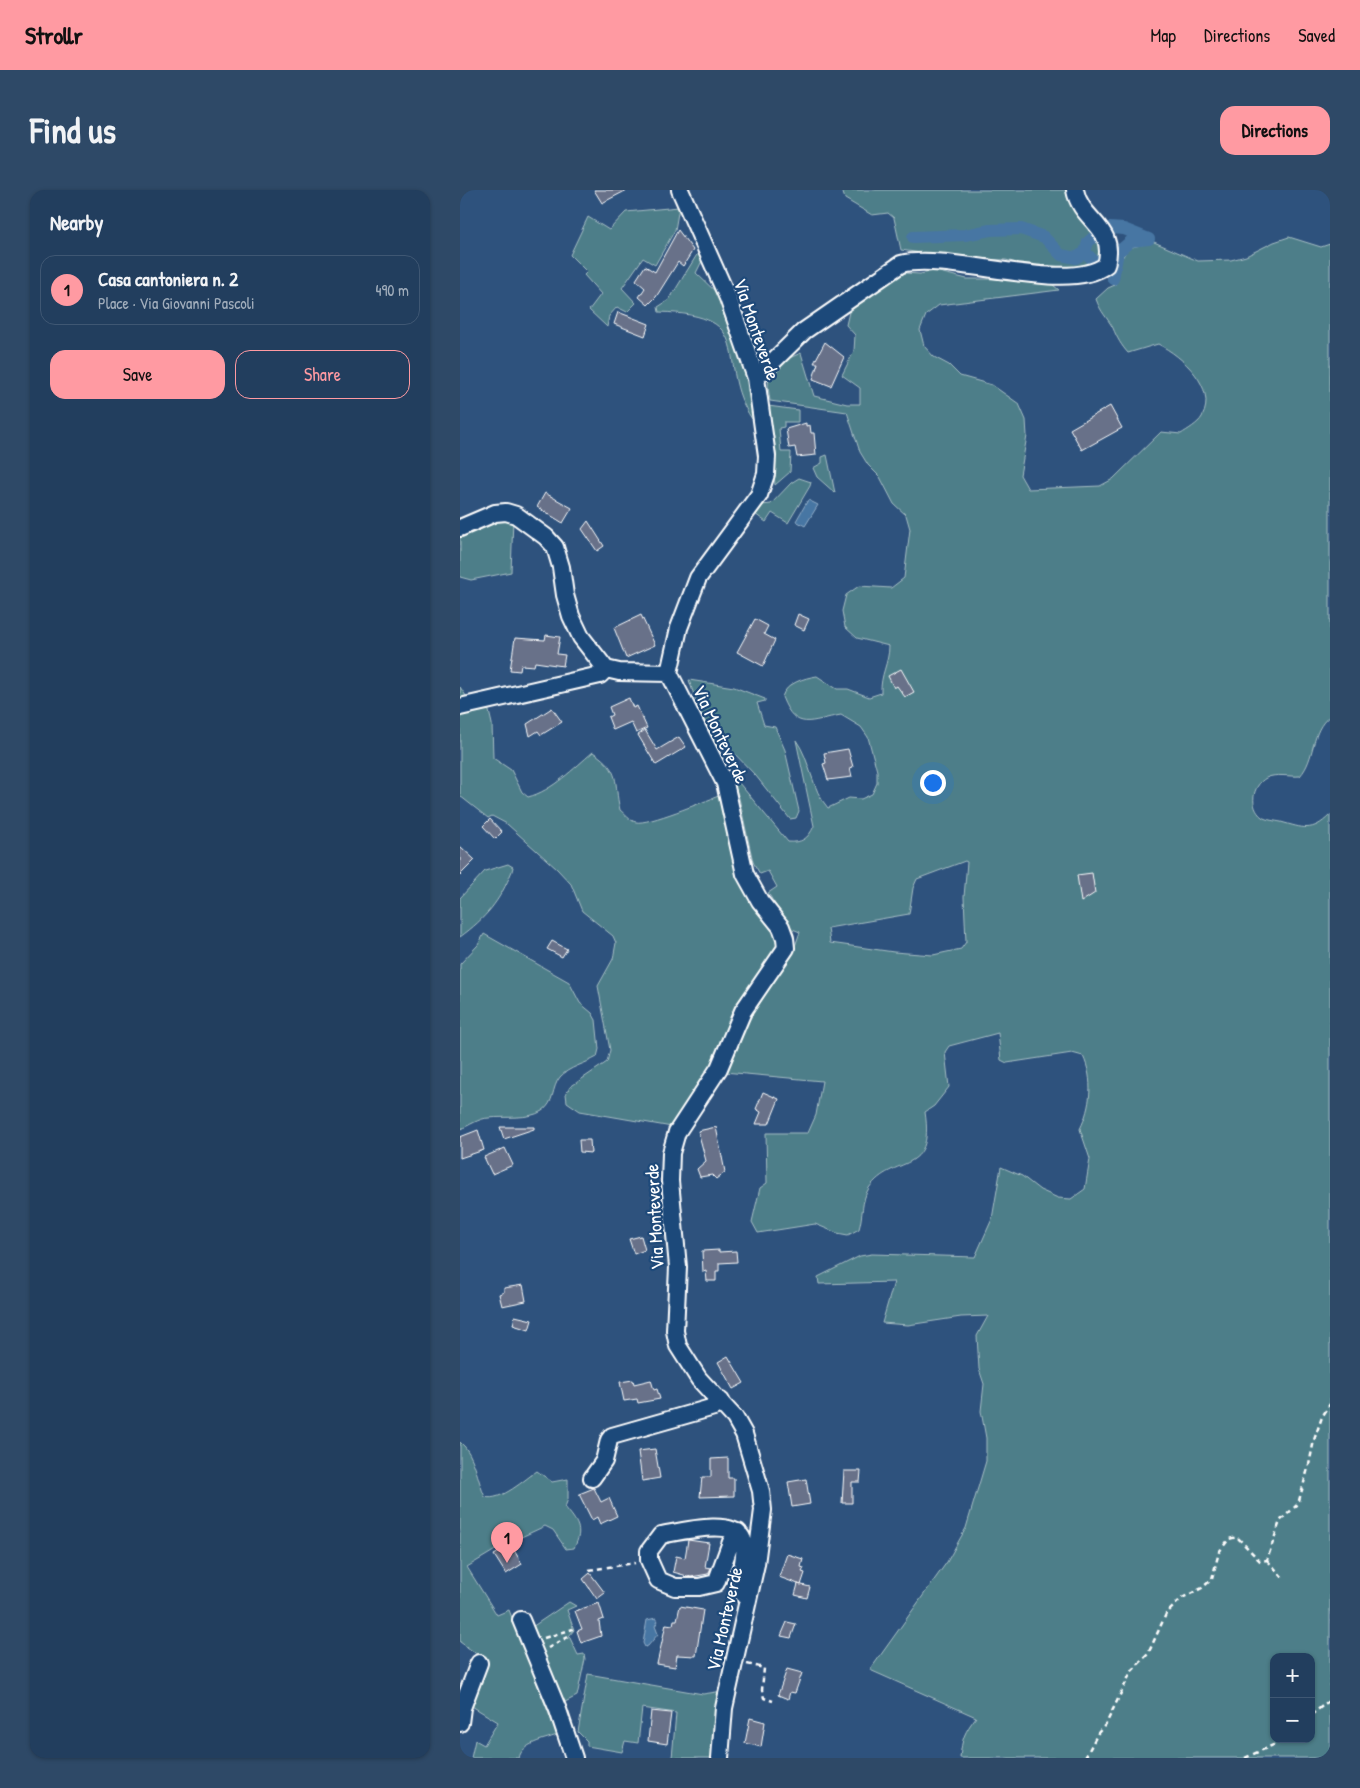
<!DOCTYPE html>
<meta charset="utf-8">
<style>
body{margin:0;font-family:"Patrick Hand",sans-serif;background:#2e4967;color:#f1f3f6}
.controls{position:absolute;right:15px;bottom:15px;display:grid;overflow:hidden;border-radius:10px;box-shadow:0 1px 4px #0004}
.controls button{width:45px;height:45px;display:grid;place-items:center;padding:0;border:0;border-bottom:1px solid #3f5773;background:#223e5e;color:#f1f3f6;font:25px sans-serif}
.you{position:absolute;left:472px;top:592px;width:18px;height:18px;margin:-12px;border:4px solid #fff;border-radius:50%;background:#1a73e8;box-shadow:0 0 0 8px #1a73e833}
.badge{display:grid;place-items:center;width:32px;height:32px;border-radius:50%;background:#ff9aa2;color:#111;font-size:16px;font-weight:700}
.pin{position:absolute;translate:-50% -41px;filter:drop-shadow(0 1px 2px #0008)}
.pin::after{content:'';position:absolute;top:26px;width:18px;height:15px;background:inherit;clip-path:polygon(0 0,100% 0,50% 100%)}
.list{margin:0;padding:0;list-style:none}
h2{display:flex;justify-content:space-between;align-items:center;height:65px;margin:0;padding:0 20px;font-size:21px}
h2 small{font-size:16px;font-weight:400;color:#a2aebc}
.list li{display:grid;grid-template-columns:32px 1fr auto;gap:15px;align-items:center;box-sizing:border-box;height:70px;margin:0 10px 10px;padding:0 10px;border:1px solid #3f5773;border-radius:15px}
.list b{display:block;font-size:19px;white-space:nowrap}
.list p{margin:0;font-size:16px;white-space:nowrap;color:#a2aebc}
.list em{font-size:16px;font-style:normal;color:#a2aebc}
.actions{display:flex;gap:10px;padding:15px 20px}
.actions a{flex:1;padding:11px 0;border:1px solid #ff9aa2;border-radius:15px;text-align:center;font-size:18px;color:#ff9aa2}
.actions .main{background:#ff9aa2;color:#111}
.map{position:relative;flex:none;width:870px;height:1568px;overflow:hidden;border-radius:15px}
header{display:flex;align-items:center;gap:30px;box-sizing:border-box;height:70px;padding:0 25px;background:#ff9aa2;color:#111}
header strong{font-size:24px}
nav{display:flex;gap:28px;margin-inline-start:auto;font-size:18px}
.intro{display:flex;align-items:center;justify-content:space-between;box-sizing:border-box;height:120px;padding:0 30px}
h1{margin:0;font-size:35px}
.button{padding:12px 22px;border-radius:15px;background:#ff9aa2;color:#111;font-size:18px;font-weight:700}
main{display:flex;gap:30px;padding:0 30px}
aside{flex:1;background:#223e5e;border-radius:15px;box-shadow:0 1px 4px #0004}
.map>svg:first-child{display:block}
.green{fill:#4e7e89;stroke:#a6bec4;fill-rule:evenodd}
.water{fill:#4776a3;stroke:#91adc8}
.lines{fill:none;stroke-linecap:round;stroke-linejoin:round}
.canal{stroke:#4776a3;stroke-width:12}
.building{fill:#687189;stroke:#fff}
.minor-casing{stroke:#fff;stroke-width:20}
.path{stroke:#fff;stroke-width:2.5;stroke-dasharray:5 4;stroke-linecap:butt}
.minor{stroke:#1f4a7a;stroke-width:16}
.labels{text-anchor:middle;stroke-width:4.5;stroke-linejoin:round;paint-order:stroke}
.street-label{font-size:19px;fill:#fff;stroke:#1f4a7a}
</style>
<header>
<strong>Strollr</strong>
<nav><a>Map</a><a>Directions</a><a>Saved</a></nav>
</header>
<div class="intro"><h1>Find us</h1><a class="button">Directions</a></div>
<main>
<aside>
<h2>Nearby<small></small></h2>
<ul class="list">
<li><span class="badge">1</span><div><b>Casa cantoniera n. 2</b><p>Place · Via Giovanni Pascoli</p></div><em>490 m</em></li>
</ul>
<div class="actions"><a class="main">Save</a><a>Share</a></div>
</aside>
<div class="map">
<svg width="870" height="1568" viewBox="0 0 870 1568">
<rect width="100%" height="100%" fill="#2e527d"/>
<filter id="ink" filterUnits="userSpaceOnUse"><feTurbulence type="fractalNoise" baseFrequency=".02" numOctaves="2"/><feDisplacementMap in="SourceGraphic" scale="10" xChannelSelector="R" yChannelSelector="G"/><feConvolveMatrix kernelMatrix="1 2 1 2 8 2 1 2 1" color-interpolation-filters="sRGB"/></filter>
<g filter="url(#ink)">
<path class="green" d="M382,0H606C611,30 646,40 639,68L628,76L614,79L571,77L546,70L496,68L441,60L434,28L428,23L412,25L385,9Z
M219,17L215,40L195,75L183,68L162,98L176,113L167,122L157,117L149,126L147,137L129,120L141,104L124,85L127,82L110,65L128,27L149,40L166,22Z
M829,47L861,57L870,54V526C850,541 856,568 840,586C830,587 816,583 806,588C792,596 789,617 802,627C806,630 816,631 821,632C843,638 852,643 870,625V1568H500C502,1548 504,1543 516,1527L410,1480L487,1372L506,1338L526,1271V1248L521,1221L524,1194L519,1179L517,1146L528,1126L501,1127L448,1135L422,1133L434,1092L359,1094L358,1087L400,1066L412,1064L515,1067L532,1029L541,977L562,986L580,1000L598,1008L611,1009L625,999L630,969L620,939C631,917 634,889 623,866L612,863L547,873L541,870L538,843L489,856L485,862L489,897L474,916L465,922C475,987 433,964 409,998C401,1011 403,1026 399,1039L388,1045L377,1043L355,1034L298,1043L292,1032L300,998L307,993L306,943H348L356,925L362,891L264,882L283,840L334,759L340,742L330,738L308,703L317,697L308,681L300,684L293,672L279,608L269,581L328,652C342,653 348,649 354,636L336,550C351,571 351,599 368,618L389,608L401,609L412,604L417,593V581L408,547L401,537L381,525C351,530 336,543 322,507C326,493 344,488 357,486L377,499H388L409,507L421,503C420,485 429,473 429,456L397,448L385,437L382,421L386,405L399,396L431,398L444,388L450,339L446,325L434,314L420,287L408,275L400,262L387,222L310,211L308,197L309,185L327,169L341,163L354,206L387,214H400V198L382,185L394,161L395,145L386,135L389,122L405,107L444,83L460,84L475,81L507,89H538L573,93L587,90L599,100L479,115L466,125L460,140L464,156L474,167L489,175L500,186L532,195L559,214L566,230L567,246L560,285L568,299L640,296L653,289L701,242L721,244C727,240 738,234 742,227C758,198 722,166 698,154L668,163C661,155 657,148 653,138C647,127 641,123 636,109L648,98L655,95L661,70L668,58L694,52L738,71L771,70L786,66L814,52ZM505,671L507,672L504,707L506,752L501,759L473,765L434,762L370,753L368,738L449,724L453,698L457,689ZM814,1467H851V1549H814Z
M238,63L242,71L236,83L258,104L263,114L264,126L279,161L288,194L295,227L292,229C253,171 302,125 199,122L198,117L209,110Z
M308,216L338,220V232H324V237L319,238L321,262H331L330,282L315,295Z
M367,265L375,303L357,287L353,278L362,273V267Z
M339,288L351,292L350,296L328,333L312,323L306,332L295,324L302,315L311,314L331,293Z
M46,329H53L51,382L11,390L0,387V347L27,334Z
M229,490L274,497L305,509V511L297,513L304,535L315,537L325,560L339,621L336,628L330,629L296,586L269,558H258L238,517Z
M0,497L12,515L28,517L32,534L33,568L51,580L62,602L68,607C92,601 114,578 133,562C162,582 153,590 160,620C165,624 170,631 176,632C188,635 244,611 259,606L275,674L316,740L318,756L256,870L212,937L120,921L107,912L106,904L110,897L147,872L150,860L138,796L153,769L156,753L153,746L122,721L111,694L97,679L47,634L32,626L28,628L0,606Z
M48,674L53,677L52,681C40,711 26,728 0,747V708L25,681Z
M24,744L109,792L120,813L132,823L136,830L139,859L137,867C125,874 109,877 100,887C91,898 95,913 82,921C68,930 45,926 29,928C19,928 9,936 0,939V774L18,755Z
M0,1252C15,1264 17,1290 25,1307C41,1312 65,1289 77,1281L92,1292L108,1289V1309L105,1317C117,1332 124,1339 114,1358L106,1359L93,1340L85,1336L42,1356L7,1377L37,1425L49,1420L97,1545C84,1550 62,1553 59,1568H11L15,1550L24,1555L38,1532L10,1515L25,1470L0,1452Z
M109,1412L116,1416L107,1420L114,1440L109,1446L118,1465L124,1464L125,1469L117,1506L103,1513L72,1437Z
M128,1484L243,1504L263,1501L255,1568H212L216,1523L182,1518L178,1553L165,1551L162,1562L127,1556V1551L118,1542Z"/>
<path class="water" d="M348,310L358,315L345,336L336,331Z
M196,1428L198,1431L195,1436L198,1444L188,1456L185,1457L183,1453L187,1430Z"/>
<g class="lines">
<path class="canal" d="M649,38L664,39L689,49L671,51L658,62L653,89
M453,47L505,45L530,40L561,39L584,47L601,65L616,68L625,62L634,71
M625,62L628,52L636,45"/>
</g>
<path class="building" d="M134,0H167L142,13Z
M218,40L233,60L223,76L218,72L196,107L188,115L179,107L185,98L176,90L185,76L195,82Z
M158,122L189,134L185,146L154,134Z
M365,152L384,167L371,196L353,189L358,173H354Z
M650,216L662,238L622,260L610,239Z
M346,233V236L350,235L351,243H354L356,265L337,267L335,257L329,258L326,239Z
M85,303L112,318L103,333L77,317Z
M128,331L144,356L137,361L122,339Z
M338,424L349,429L344,440L334,435Z
M181,425L195,455L166,468L154,438Z
M295,429L308,436L304,444L315,450L303,476L277,462Z
M86,445L100,447L97,464L105,465L103,476L75,472L74,476L61,475L60,481L50,480L55,448L85,450Z
M441,479L454,502L445,507L437,496L434,498L428,486Z
M169,508L173,518L177,516L187,538L176,543L171,532L153,540L148,527L152,525L149,517Z
M92,518L102,532L81,545L78,541L70,546L67,534Z
M185,540L197,560L219,547L226,557L196,575L178,545Z
M388,559L393,577L390,578L392,587L368,590L363,574L366,573L364,563Z
M30,629L42,642L35,649L23,636Z
M0,656L15,670L0,685Z
M632,683L635,703L621,712L617,685Z
M92,751L107,759L102,767L87,759Z
M303,902L319,909L309,934H296L301,922L296,919Z
M40,937H74V939L44,949Z
M256,937L265,982L256,989L252,985L240,987L237,979L246,971L238,941Z
M18,940L24,960L0,968V947Z
M119,950H130L131,963L120,962Z
M45,958L53,975L32,984L24,967Z
M181,1046L185,1060L174,1064L169,1049Z
M259,1060V1062L276,1061L277,1072L259,1073V1081H256V1091H247L246,1081L243,1082L242,1061Z
M63,1095L66,1111L42,1116L39,1104L44,1102V1098Z
M55,1126L72,1130L69,1140L53,1135Z
M268,1166L284,1193L273,1199L258,1172Z
M173,1190L174,1194L191,1190L194,1200L197,1199L200,1209L178,1213L177,1209L164,1211L160,1192Z
M195,1259L200,1288L182,1291L178,1261Z
M268,1268V1288H274V1306L240,1307L242,1287H251V1269Z
M384,1281H401L400,1292H392V1313H382Z
M346,1289L350,1314L332,1317L328,1292Z
M134,1298L141,1312L149,1308L157,1326L140,1334L137,1327L132,1330L119,1304Z
M228,1350L249,1353L245,1377L251,1378L248,1384L231,1387L213,1382L216,1366L225,1368Z
M51,1355L62,1374L46,1384L34,1365Z
M327,1364L343,1369L341,1377L344,1378L342,1382L345,1383L341,1395L319,1387Z
M130,1383L145,1403L137,1409L123,1389Z
M338,1394L350,1397L347,1408L335,1405Z
M139,1413L144,1429L139,1431L141,1446L121,1453L117,1441L122,1439L115,1421Z
M220,1416L243,1420L236,1466L217,1465L215,1477L197,1474L206,1434L213,1435L214,1430H217Z
M327,1432L336,1434L331,1448L321,1446Z
M327,1479L342,1483L335,1503L330,1502L328,1509L318,1505Z
M191,1521L211,1523L207,1554L188,1551Z
M290,1528L305,1532L301,1557L285,1553Z"/>
<g class="lines">
<g class="minor-casing">
<path id="minor" d="M220,0L268,108L296,188L307,266L306,284L299,305L238,388L219,438L209,483L265,593L285,684L300,711L321,737L325,748L326,758L283,821L259,878L217,942L211,963L210,991L218,1077L215,1141L218,1156L239,1189L275,1228L284,1244L301,1301L303,1320L296,1374L264,1518L260,1568
M296,188L344,141L441,74C491,62 608,105 646,75C657,36 621,32 615,0
M0,338L35,323L46,322L56,325L86,347L95,357L101,377L105,405L111,426L121,447L142,474L146,479L159,482L209,483
M0,517L140,485L146,479
M132,1288L144,1271L149,1250L152,1246L254,1217L261,1211
M278,1342L271,1352L256,1393L239,1397H215L198,1390L189,1370V1361L201,1345C219,1342 275,1327 283,1350C286,1357 284,1366 283,1373C282,1384 279,1397 285,1407
M61,1430L98,1520L114,1568
M0,1533L2,1518L19,1473"/>
</g>
<path class="path" d="M807,1370L825,1390
M129,1380L175,1373
M84,1448L113,1439
M88,1458L108,1447
M287,1474L304,1478L302,1500L304,1508L313,1511
M851,1525L870,1510
M625,1568L638,1543L646,1534L671,1482L688,1464L706,1424L722,1408L742,1398L752,1389L759,1362L769,1349L777,1347L800,1371L807,1370L820,1331L838,1314L849,1275L854,1250L862,1227L870,1214
M785,1568L826,1549"/>
<use href="#minor" class="minor"/>
</g>
</g>
<g class="labels">
<g class="street-label">
<text transform="translate(297 139) rotate(71)" y="7">Via Monteverde</text>
<text transform="translate(261 544) rotate(65)" y="7">Via Monteverde</text>
<text transform="translate(194 1027) rotate(-93)" y="7">Via Monteverde</text>
<text transform="translate(264 1429) rotate(-77)" y="7">Via Monteverde</text>
</g>
</g>
</svg>
<div class="controls">
<button>+</button>
<button>−</button>
</div>
<div class="you"></div>
<div class="pin badge" style="left:47px;top:1373px">1</div>
</div>
</main>
